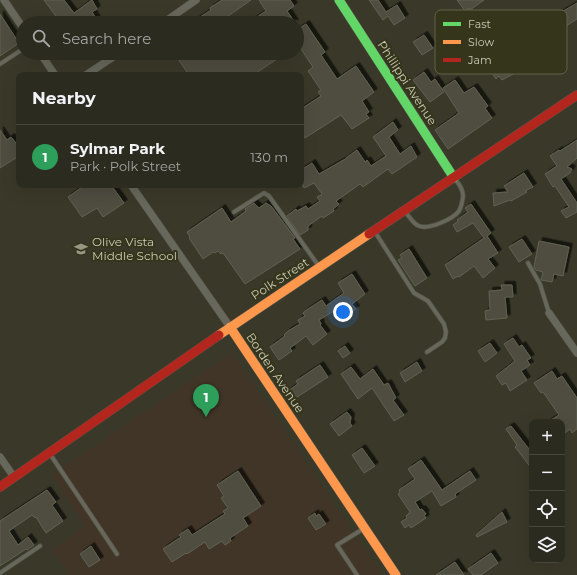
<!DOCTYPE html>
<meta charset="utf-8">
<style>
body{margin:0;font-family:Montserrat,sans-serif;background:#38372c;color:#f1f3f6}
.controls{position:absolute;right:12px;bottom:12px;display:grid;overflow:hidden;border-radius:8px;box-shadow:0 4px 16px #0002}
.controls button{width:36px;height:36px;display:grid;place-items:center;padding:0;border:0;border-bottom:1px solid #48473d;background:#2c2b1f;color:#f1f3f6;font:20px sans-serif}
.you{position:absolute;left:343px;top:312px;width:14px;height:14px;margin:-10px;border:3px solid #fff;border-radius:50%;background:#1a73e8;box-shadow:0 0 0 6px #1a73e833}
.badge{display:grid;place-items:center;width:26px;height:26px;border-radius:50%;background:#95b2f1;color:#fff;font-size:13px;font-weight:700}
.pin{position:absolute;translate:-50% -33px;filter:drop-shadow(0 1px 2px #0008)}
.pin::after{content:'';position:absolute;top:21px;width:14px;height:12px;background:inherit;clip-path:polygon(0 0,100% 0,50% 100%)}
.list{margin:0;padding:0;list-style:none}
h2{display:flex;justify-content:space-between;align-items:center;height:52px;margin:0;padding:0 16px;font-size:17px}
h2 small{font-size:13px;font-weight:400;color:#a6a7a4}
.list li{display:grid;grid-template-columns:26px 1fr auto;gap:12px;align-items:center;box-sizing:border-box;height:64px;padding:0 16px;border-top:1px solid #48473d}
.list b{display:block;font-size:15px;white-space:nowrap}
.list p{margin:0;font-size:13px;white-space:nowrap;color:#a6a7a4}
.list em{font-size:13px;font-style:normal;color:#a6a7a4}
.icon{flex:none;width:22px;height:22px;fill:none;stroke:currentColor;stroke-width:2;stroke-linecap:round;stroke-linejoin:round}
.map{position:relative;flex:none;width:577px;height:575px;overflow:hidden}
.search{position:absolute;background:#2c2b1f;box-shadow:0 4px 16px #0002;left:16px;top:16px;width:288px;height:44px;display:flex;align-items:center;gap:10px;box-sizing:border-box;padding:0 14px;border-radius:22px;color:#a6a7a4;font-size:15px}
.panel{position:absolute;background:#2c2b1f;box-shadow:0 4px 16px #0002;left:16px;top:72px;width:288px;height:116px;border-radius:8px}
.map>svg:first-child{display:block}
.green{fill:#403526}
.building{fill:#4f4e41;stroke:#616151;filter:url(#shadow)}
.lines{fill:none;stroke-linecap:round;stroke-linejoin:round}
.lane-casing{stroke:#555549;stroke-width:5}
.street-casing{stroke:#555549;stroke-width:8}
.fast-casing{stroke:#555549;stroke-width:10}
.slow-casing{stroke:#555549;stroke-width:10}
.jam-casing{stroke:#555549;stroke-width:10}
.lane{stroke:#67675b;stroke-width:3.5}
.street{stroke:#67675b;stroke-width:7}
.fast{stroke:#63d668;stroke-width:9}
.slow{stroke:#ff974d;stroke-width:9}
.jam{stroke:#b3261e;stroke-width:9}
.labels{text-anchor:middle;stroke-width:4;stroke-linejoin:round;paint-order:stroke}
.street-label{font-size:12px;fill:#cacab4;stroke:#35351c}
.poi-label{font-size:12px;fill:#cacab4;stroke:#35351c;text-anchor:start}
.key{fill:#35351c;stroke:#62624a;stroke-width:1}
.key-label{font-size:11px;fill:#cacab4}
</style>
<div class="map">
<svg width="577" height="575" viewBox="0 0 577 575">
<defs>
<filter id="shadow"><feDropShadow dx="3.5" dy="-3.5" stdDeviation="0" flood-color="#0009"/></filter>
</defs>
<rect width="100%" height="100%" fill="#3a3929"/>
<path class="green" d="M227,356H232L236,359L382,575H69L52,549L85,526L51,475Z"/>
<path class="building" d="M44,0H64L74,13L92,0L97,9L92,12L99,23H63L59,18L58,19Z
M222,0H251L218,23H191L211,10L210,8Z
M259,0H290L294,6L287,11L295,23H248L266,11Z
M369,0H378L386,12L397,5L405,18L394,25L388,16L383,20Z
M457,0H484L470,10L469,8L465,11Z
M577,3V19L533,47L524,34L541,22L544,26L561,14L560,13Z
M0,14L19,43L0,56Z
M306,24L325,52L321,55L337,79L356,66L374,92L362,101L369,112L366,114L369,118L352,129L341,115L305,138L301,131V109L321,96L318,92L321,90L308,71L313,67L297,43V30Z
M424,35L433,48L422,55L413,42Z
M508,38L515,47H516L520,52L521,50L528,61L513,71L515,73L502,80L499,76L496,79L490,70L506,60L498,49L503,46L501,43Z
M174,53H286L253,75H189Z
M424,72L431,82L435,79L444,92L430,102L413,80Z
M455,80L464,93L474,87L488,106L485,108L492,118L448,149L435,130L459,113L443,88Z
M393,122L398,130L389,137L400,154L411,146L417,157L392,174L388,169L363,187L360,184L336,201L339,204L333,209L334,211L323,218L322,216L308,226V230L300,235L287,216L296,209L297,211L306,206L308,209L320,201L317,197L322,194L314,183L304,188L301,182V170L312,163L319,174L347,158H346L357,150L365,162L367,160L371,166L386,156L373,137Z
M0,130L7,140L11,137L19,147V156L0,168Z
M577,140V158L567,167L572,169L570,173L561,179L577,203V212L566,218L561,211L569,207L555,186L553,187L545,174L557,166L550,156L559,150L560,151Z
M524,173L533,187L525,191L527,192L511,201L510,200L494,206L493,193L508,192L504,186Z
M85,185H111L124,203L103,217L97,208L82,217L68,197Z
M254,203L259,208L266,203L271,206L295,238L293,239L300,249L245,284L223,253L221,254L218,251L215,253L213,252L203,259L189,238L190,237L187,232L222,208L231,222L246,211L245,209Z
M471,204L491,233L487,236L498,253L488,259L495,268L483,278L474,266L459,277L458,276L453,279L445,265L484,238L473,223L457,232L453,225L458,221L457,220L468,212L465,208Z
M522,239L532,254L519,262L509,247Z
M539,241L569,247L563,276L554,274L552,282L541,280L543,272L536,270L534,267Z
M409,249L427,278L415,286L398,260L402,258L400,255Z
M352,274L365,294L352,304L356,309L343,318L337,309L319,320L321,324L320,325L327,334L313,345L306,336L290,348L292,351L279,360L270,347L285,336L284,335L288,331L300,324L298,320L305,316L303,313L308,309L322,300L326,306L344,293L338,283Z
M501,285H512L513,297H505L507,318L486,320L485,311L490,310L489,291L502,290Z
M513,338L519,347L522,345L531,358L527,360L530,365L521,371L527,380L510,391L506,383L502,385L496,376L515,361L504,344Z
M490,343L497,353L485,362L478,351Z
M345,346L350,353L343,358L338,351Z
M417,362L422,371L405,382L400,373Z
M320,365L328,377L294,399L288,391L298,384L296,381Z
M351,367L360,379L373,369L384,385L388,383L396,398L393,400L404,415L394,421L372,388L358,399L341,374Z
M552,371L557,379L562,376L577,398V429L572,433L570,429L562,435V422H548L559,415L543,392L541,393L534,383Z
M347,412L351,417L350,423L352,426L339,436L330,424Z
M511,426L532,453V469L515,447L517,445L506,429Z
M362,448L375,466L364,473L352,455Z
M421,460L442,490L470,471L476,480L455,494L456,497L441,506L432,491L415,502L420,510L422,509L426,514L424,515L426,518L411,528L409,525L405,528L401,522L407,518L406,516L410,512L398,494L400,492L399,490L415,479L408,469Z
M238,471L261,506L243,518L248,526L230,538L231,541L225,545L222,541L209,549L205,542L187,554L186,553L172,562L163,549L181,537L179,535L188,529L192,535L225,514L223,511L228,508L221,498L224,496L217,485Z
M47,490L56,502L52,505L63,521L46,533L36,517L35,518L32,515L9,531L18,545L28,537L34,545L27,550L26,549L0,566V521Z
M502,512L507,522L477,537L476,535Z
M315,513L316,516L319,514L326,524L316,530L308,518Z
M91,546L100,560L89,567L80,554Z
M491,553L498,563L481,575H473L468,569Z
M455,562L464,575H436Z"/>
<g class="lines">
<g class="lane-casing">
<path id="lane" d="M0,64L23,49
M234,212L264,193L269,196L318,265
M406,213C410,217 413,224 419,226C429,230 453,219 459,211C461,208 463,199 463,196C463,189 459,184 455,179
M375,232L414,293L428,301L444,324L446,332L445,338L442,342L427,352
M528,263L540,284L549,313
M50,454L117,554
M0,573L40,546
M357,575L337,545L363,529"/>
</g>
<g class="street-casing">
<path id="street" d="M4,0L23,28
M163,23L196,0
M40,53L55,75
M86,75L119,53
M131,185L230,327
M549,313L577,353
M0,457L14,477"/>
</g>
<g class="fast-casing">
<path id="fast" d="M339,0L454,178"/>
</g>
<g class="slow-casing">
<path id="slow" d="M230,327L396,575
M219,335L369,234"/>
</g>
<g class="jam-casing">
<path id="jam" d="M369,234L577,95
M0,487L219,335"/>
</g>
<use href="#lane" class="lane"/>
<use href="#street" class="street"/>
<use href="#fast" class="fast"/>
<use href="#slow" class="slow"/>
<use href="#jam" class="jam"/>
</g>
<defs>
<g id="school-bare" transform="scale(1.08)"><path d="M0-5L7-2L0 1L-7-2ZM-4 1L0 2.5L4 1V4Q0 6-4 4Z" fill="#989783" stroke="#35351c" stroke-width="2.5" paint-order="stroke"/></g>
</defs>
<g fill-rule="evenodd">
<use href="#school-bare" x="81" y="249"/>
</g>
<g class="labels">
<g class="street-label">
<text transform="translate(407 83) rotate(57)" y="4">Phillippi Avenue</text>
<text transform="translate(280 279) rotate(-33)" y="4">Polk Street</text>
<text transform="translate(275 373) rotate(56)" y="4">Borden Avenue</text>
</g>
<g class="poi-label">
<text x="92" y="246">Olive Vista<tspan x="92" dy="14">Middle School</tspan></text>
</g>
</g>
<rect x="435" y="10" width="132" height="64" rx="6" class="key"/>
<rect x="443" y="22" width="18" height="4" fill="#63d668"/>
<rect x="443" y="40" width="18" height="4" fill="#ff974d"/>
<rect x="443" y="58" width="18" height="4" fill="#b3261e"/>
<g class="key-label">
<text x="468" y="28">Fast</text>
<text x="468" y="46">Slow</text>
<text x="468" y="64">Jam</text>
</g>
</svg>
<div class="controls">
<button>+</button>
<button>−</button>
<button><svg class="icon" aria-label="locate" viewBox="0 0 24 24"><circle cx="12" cy="12" r="6"/><path d="M12 2v4M12 18v4M2 12h4M18 12h4"/></svg></button>
<button><svg class="icon" aria-label="layers" viewBox="0 0 24 24"><path d="M12 4l9 5-9 5-9-5zM3 14l9 5 9-5"/></svg></button>
</div>
<div class="you"></div>
<div class="pin badge" style="left:206px;top:417px;background:#2e9e5b">1</div>
<div class="search"><svg class="icon" aria-label="search" viewBox="0 0 24 24"><circle cx="10" cy="10" r="6"/><path d="M15 15l6 6"/></svg>Search here</div>
<section class="panel">
<h2>Nearby<small></small></h2>
<ul class="list">
<li><span class="badge" style="background:#2e9e5b">1</span><div><b>Sylmar Park</b><p>Park · Polk Street</p></div><em>130 m</em></li>
</ul>
</section>
</div>
